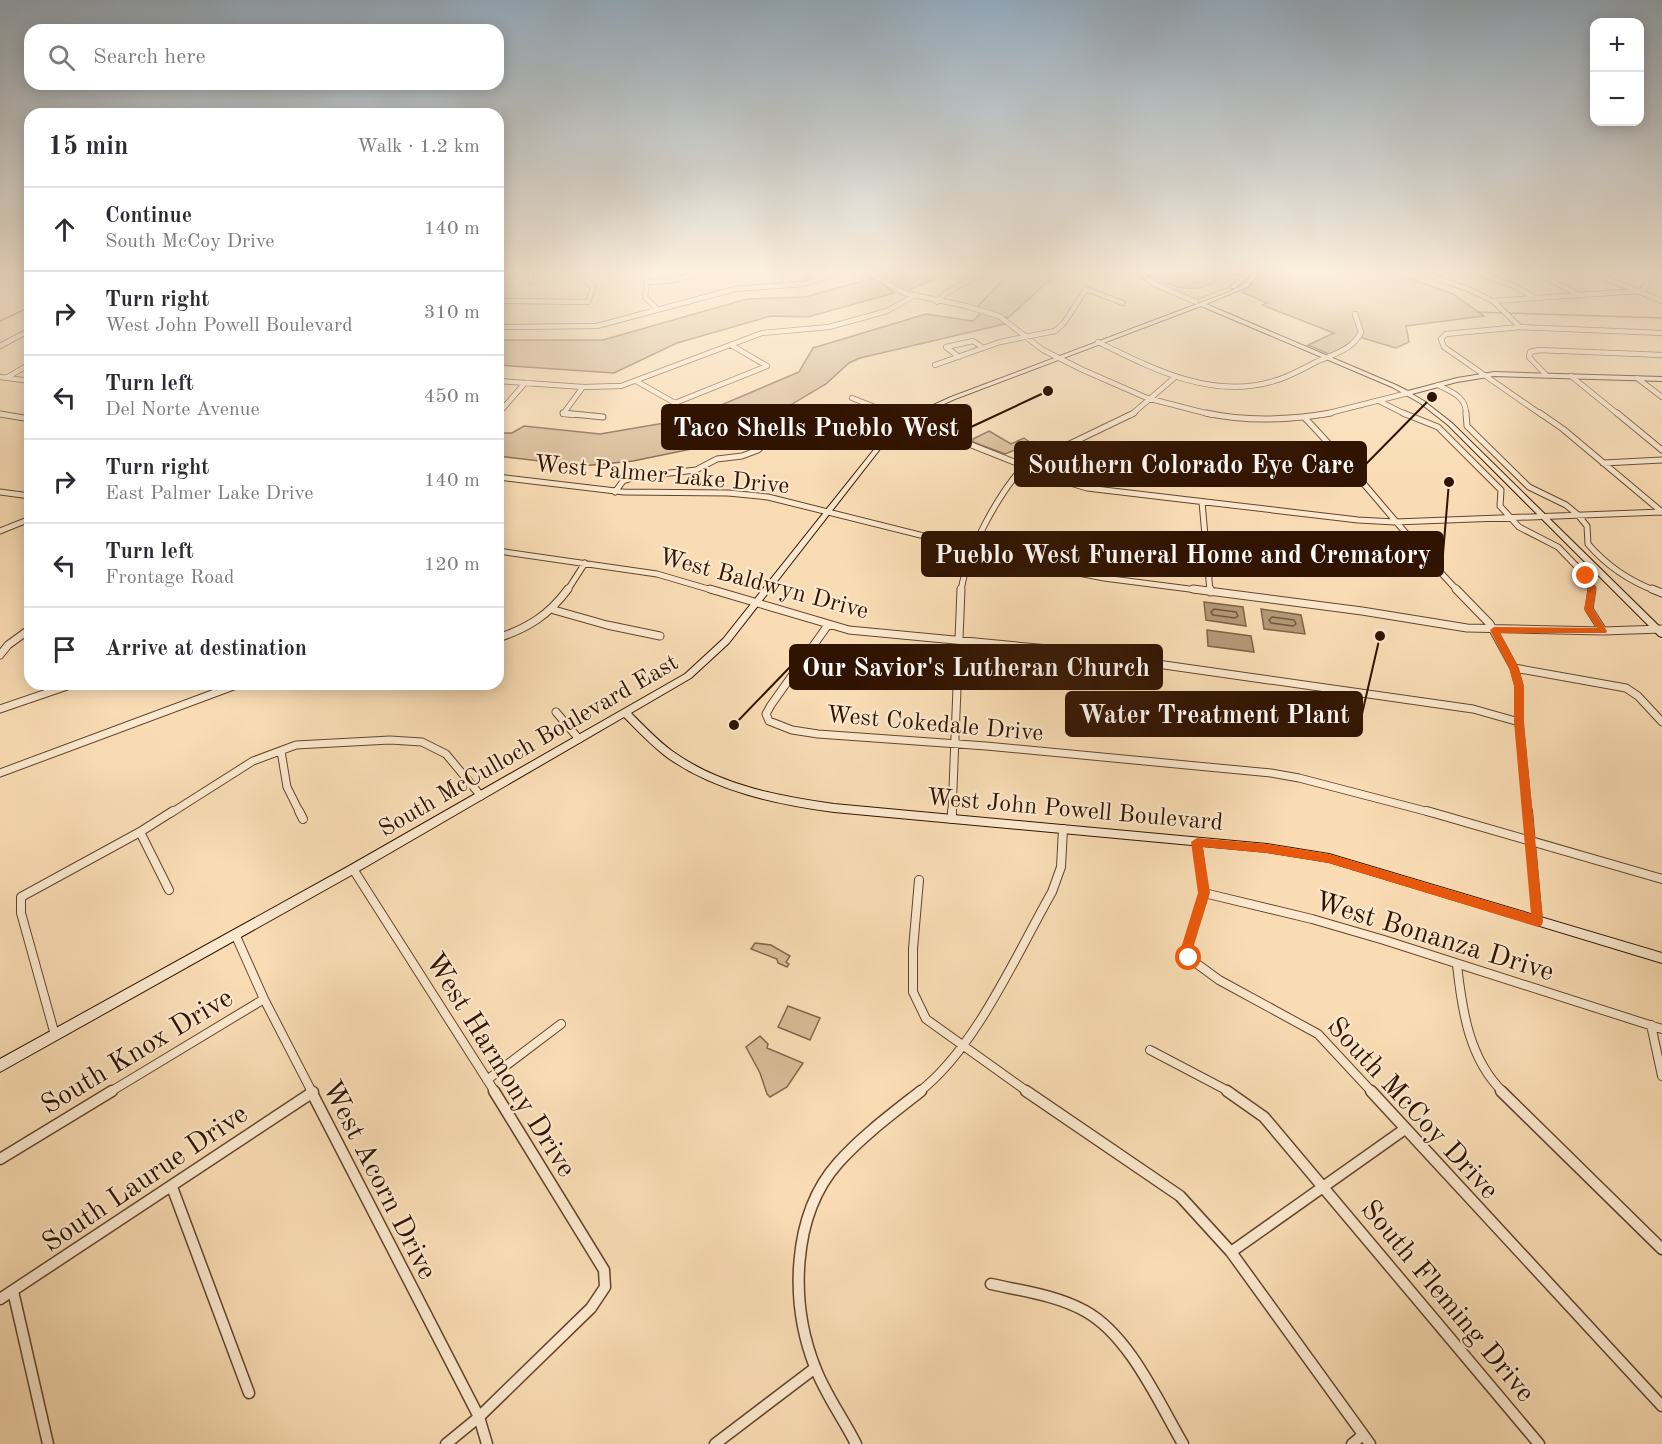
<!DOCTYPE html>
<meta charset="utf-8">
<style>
body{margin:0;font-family:"Old Standard TT",serif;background:#f7f7f7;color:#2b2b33}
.controls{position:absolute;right:18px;top:18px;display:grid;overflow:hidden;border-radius:12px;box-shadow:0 3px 15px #0003}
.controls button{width:54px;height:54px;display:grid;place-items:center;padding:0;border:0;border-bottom:2px solid #e1e1e2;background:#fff;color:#2b2b33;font:30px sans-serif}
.stop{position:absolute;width:18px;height:18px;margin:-14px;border:4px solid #ea580c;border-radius:50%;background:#fff}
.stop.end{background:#ea580c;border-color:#fff;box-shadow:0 2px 6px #0008}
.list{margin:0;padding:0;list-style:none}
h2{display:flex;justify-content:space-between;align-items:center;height:78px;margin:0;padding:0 24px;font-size:26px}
h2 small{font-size:20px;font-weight:400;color:#7c7c81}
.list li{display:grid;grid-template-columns:39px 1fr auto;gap:18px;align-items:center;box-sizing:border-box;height:84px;padding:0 24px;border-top:2px solid #e1e1e2}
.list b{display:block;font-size:22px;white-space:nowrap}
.list p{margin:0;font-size:20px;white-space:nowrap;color:#7c7c81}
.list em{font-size:20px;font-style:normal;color:#7c7c81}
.icon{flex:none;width:33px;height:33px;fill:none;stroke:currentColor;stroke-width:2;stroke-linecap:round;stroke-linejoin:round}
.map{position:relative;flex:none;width:1662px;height:1444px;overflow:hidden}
.search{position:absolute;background:#fff;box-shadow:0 3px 15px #0003;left:24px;top:24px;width:480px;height:66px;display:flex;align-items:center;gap:15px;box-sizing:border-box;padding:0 21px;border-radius:18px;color:#7c7c81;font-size:22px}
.panel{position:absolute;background:#fff;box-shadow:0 3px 15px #0003;left:24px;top:108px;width:480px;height:582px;border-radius:18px}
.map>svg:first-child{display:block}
.green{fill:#d7ba96;stroke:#84664c;stroke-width:1.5}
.water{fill:#b59877;stroke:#806348;stroke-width:1.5}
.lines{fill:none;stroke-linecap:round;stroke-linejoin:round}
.shore{stroke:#73563c;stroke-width:1.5}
.stream{stroke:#806348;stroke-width:1.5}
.street-far4-casing{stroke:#63452e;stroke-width:6}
.street-far3-casing{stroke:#63452e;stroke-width:7}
.street-far2-casing{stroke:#63452e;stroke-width:9}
.street-far1-casing{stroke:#63452e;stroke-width:10}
.street-casing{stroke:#63452e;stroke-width:13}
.secondary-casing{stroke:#311301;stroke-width:2}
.street-far4{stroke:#fbe8ce;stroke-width:4.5}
.street-far3{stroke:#fbe8ce;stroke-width:5}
.street-far2{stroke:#fbe8ce;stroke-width:7}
.street-far1{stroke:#fbe8ce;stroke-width:8}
.street{stroke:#fbe8ce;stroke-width:10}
.secondary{fill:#fbe8ce;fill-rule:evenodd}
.route{fill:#ea580c}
.labels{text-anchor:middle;stroke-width:4.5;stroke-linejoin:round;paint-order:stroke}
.street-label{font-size:24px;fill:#311301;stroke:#fbe8ce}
.near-street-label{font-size:28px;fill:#311301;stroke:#fbe8ce}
.leader{fill:none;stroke:#311301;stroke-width:2}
.callout-dot{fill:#311301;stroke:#fbe8ce;stroke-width:2}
.callout{fill:#311301;stroke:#311301;stroke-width:2}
.callout-label{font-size:26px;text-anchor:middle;font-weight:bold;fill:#fff}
</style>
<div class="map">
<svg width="1662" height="1444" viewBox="0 0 1662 1444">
<rect width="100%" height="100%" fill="#f9dcb4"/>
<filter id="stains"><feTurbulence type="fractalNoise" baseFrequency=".00333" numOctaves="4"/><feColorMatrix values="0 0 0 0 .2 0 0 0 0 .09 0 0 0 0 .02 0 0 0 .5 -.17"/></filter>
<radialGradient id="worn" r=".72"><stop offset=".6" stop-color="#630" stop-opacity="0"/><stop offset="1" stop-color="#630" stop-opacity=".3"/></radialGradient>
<path class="green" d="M875,274H947L902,293Z
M1009,274H1061L1052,278L1008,318L976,308Z
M1142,274C1151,274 1153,277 1160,280C1187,293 1196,290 1221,276L1220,274H1246L1227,288L1196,300L1154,284Z
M1263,274H1397L1453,294L1484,316L1406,326L1409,342L1396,348L1359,337L1331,355L1308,345L1334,333L1262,305L1267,303L1242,292L1257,282Z
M874,278L894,293L808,317L771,316L677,343L614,373L498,365V340H603L747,299L805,297Z
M983,311L1009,323L860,358L849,363L826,384L730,441L633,461L582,466L498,456V433H512L524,426L600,434L688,419L799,372L813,348L926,314L973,321Z
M989,431L1011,444L1024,438L1031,443L1024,446L1021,444L1018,446L1020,448L1005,454L973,442V439Z
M755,943L771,945L790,956L786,962L789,964L787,967L778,963L777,959L751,949Z
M788,1006L820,1018L810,1040L778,1027Z
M760,1036L768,1044L767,1048L803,1063L787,1087L770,1097L767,1094L760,1073L746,1047Z"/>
<path class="water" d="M1151,274H1220L1221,276C1204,296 1169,289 1151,274Z
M1204,602L1243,607L1246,626L1206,620Z
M1261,609L1301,615L1305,634L1264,629Z
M1207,630L1251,636L1254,652L1208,646Z"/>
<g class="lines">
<path class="shore" d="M1214,609L1236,612L1238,616L1235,618L1213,615L1211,612Z
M1272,617L1294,620L1296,624L1293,626L1271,623L1269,620Z"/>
<path class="stream" d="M1477,312L1503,313
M1507,313L1662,318
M0,321L30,307"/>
<g class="street-far4-casing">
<path id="street-far4" d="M529,274L532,282
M644,274L647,282L645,297L657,309
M871,274L904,293L966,306L999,316L1043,350L1083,370L1147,398L1213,415
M1141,274L1154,284L1196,302
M1425,274L1468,289L1493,301L1520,327
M1481,274L1514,286L1535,298
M1538,274L1578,294
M1595,274L1662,301
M498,275L502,274
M647,282L667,281L698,274
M498,301L588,302L593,287L581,274
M1493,301L1638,291L1644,289L1651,274
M937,302L946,293L980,274
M498,327L597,326L735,289L803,284L835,274
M1098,342C1153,369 1212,400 1274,381C1289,377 1302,369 1316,362C1333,354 1353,350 1361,332L1355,314
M0,346L30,330
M959,357L946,347L973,341L983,348
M935,365L1000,342L1055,331L1064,323L1086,289L1123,303
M1546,375L1529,357L1530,352L1539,350L1662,355
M1571,376L1619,415
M0,377L30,381
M6,378L30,364
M1637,378L1662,397
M498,381L583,387L621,386L762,333L829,327L887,311L912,297
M636,381L675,403L767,366L731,345
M1438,385C1452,392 1467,397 1466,415
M852,398L895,415
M1379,401L1407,415
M0,414L5,415
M498,414L525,383
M574,415L563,414L583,387
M1131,415L1174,378
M1321,415L1408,393
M1542,415L1444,347L1441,339L1446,334L1520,327L1662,333"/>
</g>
<g class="street-far3-casing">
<path id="street-far3" d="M563,413L603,417
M891,413L1057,479L1087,488L1358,520L1395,522L1662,512
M1206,413C1247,422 1290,420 1331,413
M1403,413L1438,427L1501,490L1500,506L1519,527L1558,547L1586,576L1592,591
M1466,413L1467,426L1529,487L1566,505L1578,515L1587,526L1588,544C1607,566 1629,581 1656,591
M1540,413L1563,429L1662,512
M1617,413L1662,450
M0,414L30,419
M1304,417C1358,473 1404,535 1458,591
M1603,463L1662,460
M498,477L624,492L728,493L768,497L1048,567L1104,578L1205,591
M0,492L30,496
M615,492L623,481L635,477L696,470L717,459L742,456L758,450L774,434L802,414
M1202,502L1210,591
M0,531L30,519
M498,551L657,574L715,591
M567,591L585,563
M961,591C967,551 997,496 1024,466L1134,413"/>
</g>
<g class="street-far2-casing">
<path id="street-far2" d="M710,589L849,630L1059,650L1473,709L1519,722
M1193,589L1362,611L1467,628L1603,631L1662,629
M1210,589V592
M1456,589L1490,624L1514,668L1519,686V722L1528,813
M1592,589L1589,609L1603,631
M1652,589L1662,593
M554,610L607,625L660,636
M828,625L771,705L766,714L769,721L792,730L818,734L986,746L1271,773L1299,778L1433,813
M498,638C528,628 549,615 568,589
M0,655L8,645L30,629
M1514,668L1626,688L1638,696L1662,722
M0,709L73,684
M556,712L579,739
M281,751L287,787L300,813
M0,773L239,684
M171,813L253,761L296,745L390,740L422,742L446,754L481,796
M952,813L961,589"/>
</g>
<g class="street-far1-casing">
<path id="street-far1" d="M299,811L303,819
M1427,811L1662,879
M1528,811L1538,921
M952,819V811
M140,832L169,890
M1197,842L1204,893L1187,948L1189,958L1219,980L1318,1034L1372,1092
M353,869L495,1092
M919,880L913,949V992L926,1019L1028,1092
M1204,893L1312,919L1384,940L1662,1029
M235,934L264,999L312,1092
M1457,965C1462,1010 1469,1059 1503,1092
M1651,1025L1662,1076
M55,1035L21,913V897L140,832L173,811
M1150,1050L1230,1092
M487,1080L561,1024
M110,1092L264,999
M919,1092C976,1048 1016,955 1052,892L1061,867L1063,829"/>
</g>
<g class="street-casing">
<path id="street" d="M311,1091L479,1417L487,1444
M1026,1091L1180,1196L1231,1252L1370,1444
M1227,1091L1264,1117L1539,1444
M1371,1091L1662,1406
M1501,1091L1662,1249
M0,1159L112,1091
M172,1187L249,1393
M1231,1252L1405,1129
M991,1284C1022,1291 1056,1295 1085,1311C1129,1335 1158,1401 1183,1444
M13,1291L48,1444
M0,1299L313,1092
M446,1444L479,1417L591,1308L605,1287L604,1270L494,1091
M715,1444L815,1368
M856,1444C843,1418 825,1394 815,1367C790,1304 791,1216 838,1163C862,1136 893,1113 921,1091
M1352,1444L1363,1435"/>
</g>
<g class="secondary-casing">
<path id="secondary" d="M1245,274H1250L1235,288H1231V286Z
M1254,274H1259L1247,287L1206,304L1396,385L1408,391L1457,378L1494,372L1662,377V381L1494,376L1457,382L1412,394L1424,401L1452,423L1662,629V637L1659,636L1448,425L1420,403L1392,387L1201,306L955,399L913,418L884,444L729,643L691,678L631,713C644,726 657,740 672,751C719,785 777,796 834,804L1267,844L1329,854L1662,953V963L1329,862L1267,852L834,812C776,804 717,792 668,758C652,746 638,731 624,717L357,872L0,1072V1059L349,866L685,674L723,639L880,442L909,416L951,397L1229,292L1243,285Z"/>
</g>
<use href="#street-far4" class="street-far4"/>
<use href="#street-far3" class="street-far3"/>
<use href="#street-far2" class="street-far2"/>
<use href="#street-far1" class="street-far1"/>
<use href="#street" class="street"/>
<use href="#secondary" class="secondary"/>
</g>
<linearGradient id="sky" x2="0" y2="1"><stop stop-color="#93a9bb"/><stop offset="0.57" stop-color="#fcefdd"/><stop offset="1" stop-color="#fcefdd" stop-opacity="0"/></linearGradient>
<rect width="1662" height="477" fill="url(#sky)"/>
<path class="route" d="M1583,574H1589L1596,588L1593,609L1607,631L1606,633H1500L1519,668L1524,686V722L1543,921L1542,925L1538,927L1329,863L1267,853L1203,847L1210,893L1193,948V961H1184L1181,948L1198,893L1191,842L1197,838L1267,844L1329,854L1531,914L1514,722V686L1509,668L1490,630L1494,627L1597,628L1584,609L1588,588Z"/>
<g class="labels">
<g class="street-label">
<text transform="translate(662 474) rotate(5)" y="8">West Palmer Lake Drive</text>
<text transform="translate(764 583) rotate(15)" y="8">West Baldwyn Drive</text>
<text transform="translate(935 723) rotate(5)" y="8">West Cokedale Drive</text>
<text transform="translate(528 745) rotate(-30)" y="8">South McCulloch Boulevard East</text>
<text transform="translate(1075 809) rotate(5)" y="8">West John Powell Boulevard</text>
</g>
<g class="near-street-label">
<text transform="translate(1435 935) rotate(17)" y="10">West Bonanza Drive</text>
<text transform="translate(136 1050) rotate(-31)" y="10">South Knox Drive</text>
<text transform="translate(502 1064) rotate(58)" y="10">West Harmony Drive</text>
<text transform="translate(1414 1107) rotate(47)" y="10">South McCoy Drive</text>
<text transform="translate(144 1177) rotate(-34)" y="10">South Laurue Drive</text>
<text transform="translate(381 1179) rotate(63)" y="10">West Acorn Drive</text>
<text transform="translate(1449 1300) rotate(50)" y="10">South Fleming Drive</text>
</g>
</g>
<path class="leader" d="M1048 391L971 427M1432 397L1366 464M1449 482L1443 554M734 725L790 667M1380 636L1362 714"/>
<g class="callout-dot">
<circle cx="1048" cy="391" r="6"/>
<circle cx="1432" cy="397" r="6"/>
<circle cx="1449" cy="482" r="6"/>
<circle cx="734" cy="725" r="6"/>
<circle cx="1380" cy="636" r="6"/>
</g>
<g class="callout">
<rect x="662" y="405" width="309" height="44" rx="6"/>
<rect x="1015" y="442" width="351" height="44" rx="6"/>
<rect x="922" y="532" width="521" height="44" rx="6"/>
<rect x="790" y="645" width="372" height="44" rx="6"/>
<rect x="1066" y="692" width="296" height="44" rx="6"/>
</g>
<g class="callout-label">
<text x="816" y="436">Taco Shells Pueblo West</text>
<text x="1191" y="473">Southern Colorado Eye Care</text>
<text x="1183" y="563">Pueblo West Funeral Home and Crematory</text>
<text x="976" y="676">Our Savior's Lutheran Church</text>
<text x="1214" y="723">Water Treatment Plant</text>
</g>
<rect width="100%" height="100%" filter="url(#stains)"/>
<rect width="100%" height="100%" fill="url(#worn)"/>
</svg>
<div class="controls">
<button>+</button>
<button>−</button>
</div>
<div class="stop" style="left:1189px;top:958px"></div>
<div class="stop end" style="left:1586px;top:576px"></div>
<div class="search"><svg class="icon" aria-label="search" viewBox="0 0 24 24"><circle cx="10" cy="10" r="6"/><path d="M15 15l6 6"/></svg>Search here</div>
<section class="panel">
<h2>15 min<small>Walk · 1.2 km</small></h2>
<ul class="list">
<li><svg class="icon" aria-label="ahead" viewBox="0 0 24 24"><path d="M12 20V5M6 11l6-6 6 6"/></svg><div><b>Continue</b><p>South McCoy Drive</p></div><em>140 m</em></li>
<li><svg class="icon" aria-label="right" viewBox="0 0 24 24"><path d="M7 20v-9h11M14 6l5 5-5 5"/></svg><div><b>Turn right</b><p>West John Powell Boulevard</p></div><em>310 m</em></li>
<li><svg class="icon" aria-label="left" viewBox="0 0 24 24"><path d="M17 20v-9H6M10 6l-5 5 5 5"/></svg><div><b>Turn left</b><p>Del Norte Avenue</p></div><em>450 m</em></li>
<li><svg class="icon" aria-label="right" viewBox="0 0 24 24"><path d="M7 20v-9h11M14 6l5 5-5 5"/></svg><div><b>Turn right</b><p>East Palmer Lake Drive</p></div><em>140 m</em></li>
<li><svg class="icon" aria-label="left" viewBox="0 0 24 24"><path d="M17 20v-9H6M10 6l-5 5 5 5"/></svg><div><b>Turn left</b><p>Frontage Road</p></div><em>120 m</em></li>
<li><svg class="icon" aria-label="arrive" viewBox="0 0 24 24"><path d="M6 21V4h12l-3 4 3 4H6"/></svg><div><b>Arrive at destination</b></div></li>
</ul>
</section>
</div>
